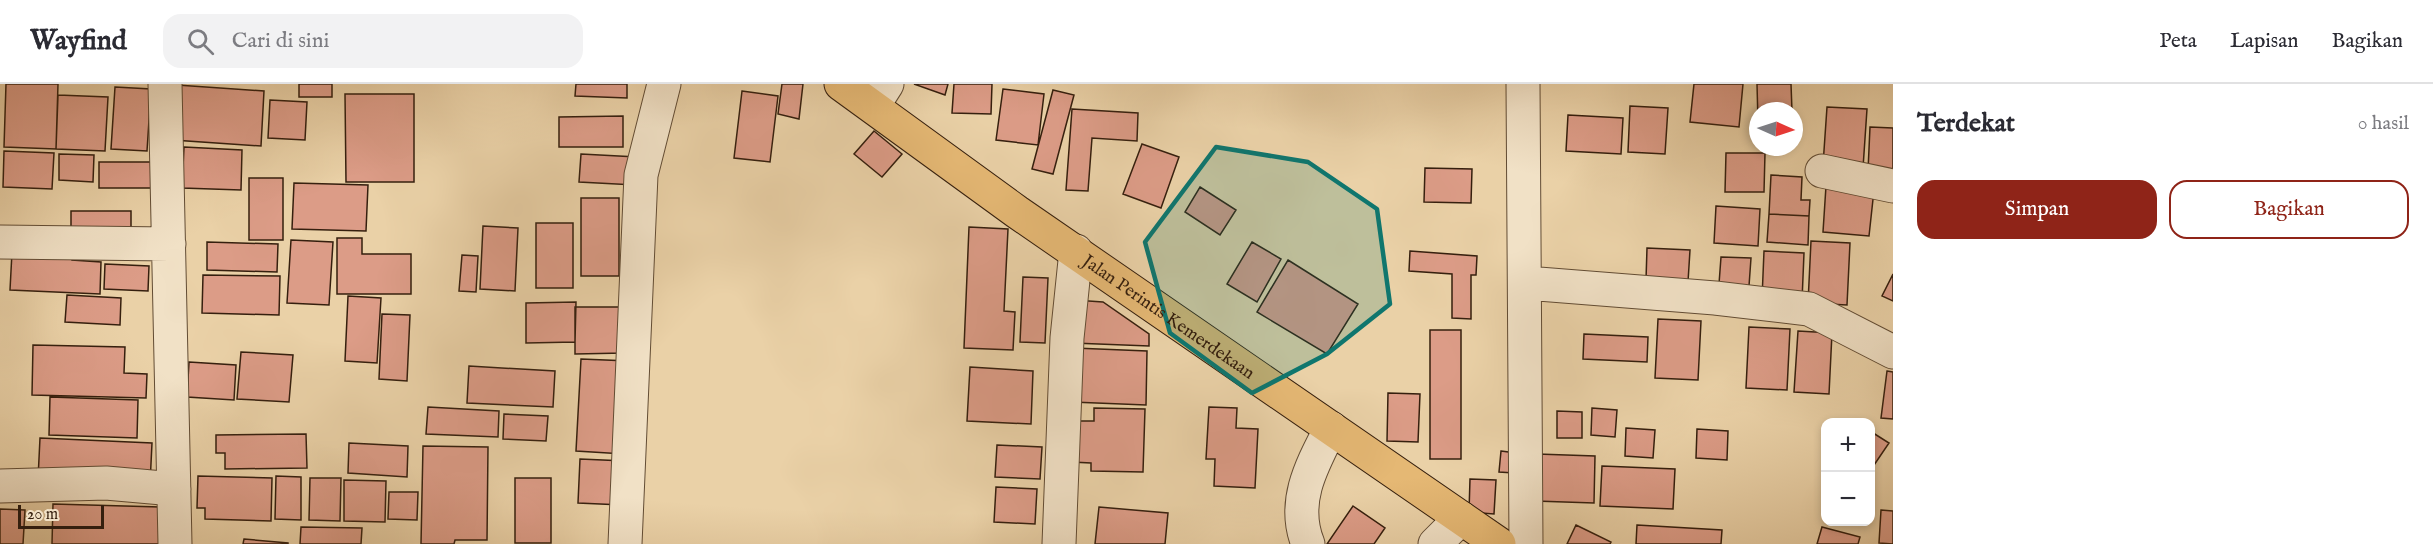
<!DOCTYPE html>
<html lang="id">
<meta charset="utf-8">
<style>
body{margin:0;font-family:"IM FELL English",serif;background:#f2f2f3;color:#2b2b33}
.controls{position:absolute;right:18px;bottom:18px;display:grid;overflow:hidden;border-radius:12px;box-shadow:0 3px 9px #0003}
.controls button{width:54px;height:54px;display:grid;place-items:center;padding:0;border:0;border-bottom:2px solid #e1e1e2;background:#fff;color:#2b2b33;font:30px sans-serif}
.compass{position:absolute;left:1749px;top:18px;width:54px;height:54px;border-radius:50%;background:#fff;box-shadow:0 3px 9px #0003;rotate:93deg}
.scale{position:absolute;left:18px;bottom:15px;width:86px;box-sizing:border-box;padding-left:6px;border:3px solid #351f0e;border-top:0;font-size:16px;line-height:21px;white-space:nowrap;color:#351f0e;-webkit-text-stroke:4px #f1e1c6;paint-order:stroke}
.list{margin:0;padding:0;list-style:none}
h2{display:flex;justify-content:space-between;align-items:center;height:78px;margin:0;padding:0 24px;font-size:26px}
h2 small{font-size:20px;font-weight:400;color:#7c7c81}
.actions{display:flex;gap:12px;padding:18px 24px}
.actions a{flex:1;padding:14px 0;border:2px solid #8f2418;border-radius:18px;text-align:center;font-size:21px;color:#8f2418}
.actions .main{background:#8f2418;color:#fff}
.icon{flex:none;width:33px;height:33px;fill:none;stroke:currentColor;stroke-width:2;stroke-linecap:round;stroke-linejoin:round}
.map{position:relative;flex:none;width:1893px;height:460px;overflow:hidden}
header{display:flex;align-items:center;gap:36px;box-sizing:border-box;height:84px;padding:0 30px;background:#fff;border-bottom:2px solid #e1e1e2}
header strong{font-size:28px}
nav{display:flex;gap:33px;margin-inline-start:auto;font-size:21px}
.search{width:420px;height:54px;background:#f2f2f3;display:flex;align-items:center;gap:15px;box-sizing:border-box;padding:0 21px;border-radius:18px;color:#7c7c81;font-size:22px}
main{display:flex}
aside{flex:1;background:#fff}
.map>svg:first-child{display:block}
.building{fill:#dc9c87;stroke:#351f0e;stroke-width:1.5}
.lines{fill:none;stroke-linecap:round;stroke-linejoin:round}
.minor-casing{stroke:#624c34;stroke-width:35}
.major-casing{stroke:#351f0e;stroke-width:35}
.minor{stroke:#f1e1c6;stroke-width:33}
.major{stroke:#e5b874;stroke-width:33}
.marked{fill:#0f766e;fill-opacity:0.2;stroke:#0f766e;stroke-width:4.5;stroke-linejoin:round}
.labels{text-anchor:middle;stroke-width:6;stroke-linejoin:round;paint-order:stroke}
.street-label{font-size:18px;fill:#351f0e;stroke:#f1e1c6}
</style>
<header>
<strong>Wayfind</strong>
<div class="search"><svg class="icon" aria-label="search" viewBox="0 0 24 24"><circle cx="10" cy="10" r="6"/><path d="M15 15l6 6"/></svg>Cari di sini</div>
<nav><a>Peta</a><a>Lapisan</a><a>Bagikan</a></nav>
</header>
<main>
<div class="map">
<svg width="1893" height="460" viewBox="0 0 1893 460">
<rect width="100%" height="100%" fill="#ead1a7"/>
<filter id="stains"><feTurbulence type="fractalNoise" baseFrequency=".00333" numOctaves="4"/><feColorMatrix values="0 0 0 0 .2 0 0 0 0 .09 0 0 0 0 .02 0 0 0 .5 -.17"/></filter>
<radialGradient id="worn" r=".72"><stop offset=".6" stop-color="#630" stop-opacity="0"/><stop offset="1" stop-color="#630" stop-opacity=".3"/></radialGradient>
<path class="building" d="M6,0H58L56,65L4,63Z
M299,0H332V13H299Z
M576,0H627V14L575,12Z
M782,0H803L799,35L778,30Z
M914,0H948L945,11Z
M954,0H992L991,30L952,29Z
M1694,0H1743L1739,43L1690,38Z
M1757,0H1791L1792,27H1758V38Z
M177,1L264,7L261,62L173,56Z
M115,3L151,5L147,67L111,65Z
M1003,5L1044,10L1038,61L996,56Z
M1053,6L1074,11L1053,90L1032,85Z
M742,7L778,12L770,78L734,74Z
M345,10H414V98H346Z
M58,11L108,13L105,67L56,65Z
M270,16L307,18L305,56L268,54Z
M1630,22L1668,24L1665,70L1628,68Z
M1827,23L1867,25L1863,84L1823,81Z
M1072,25L1138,29L1137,57L1092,54L1088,107L1066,106Z
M1568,31L1623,34L1621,70L1566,67Z
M623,32V63H559V33Z
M1870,43L1893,44V89L1868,87Z
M874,47L902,70L882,93L854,70Z
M1142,60L1179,73L1161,124L1123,110Z
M184,63L242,66L241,106L182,104Z
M4,67L54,69L52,105L3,103Z
M1726,69H1765L1764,108H1725Z
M59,70L94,71L93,98L59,96Z
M581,70L637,73L635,101L579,98Z
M99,78H151V104H99Z
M1425,84L1472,85L1471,119L1424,118Z
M1771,91L1802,93L1801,116H1810L1809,132L1769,130Z
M249,94H283V156H249Z
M294,99L368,101L366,147L292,145Z
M1826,102L1874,106L1869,152L1823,148Z
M1200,103L1236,126L1220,151L1185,128Z
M581,114H619V192H581Z
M1716,122L1760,125L1758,162L1714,159Z
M71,127H131V156H71Z
M1769,130L1809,132L1808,161L1767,158Z
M536,139H573V204H536Z
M483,142L518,144L515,207L480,205Z
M969,143L1008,145L1004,227L1015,228L1013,266L964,264Z
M337,154H362V170H411V210H337Z
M291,156L333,158L329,221L287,219Z
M1811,157L1850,159L1847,221L1808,219Z
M207,158L278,160L277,188L207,186Z
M1252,158L1281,175L1257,218L1227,200Z
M1647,164L1690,166L1688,198L1646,196Z
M1410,167L1477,172L1476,191H1471V235L1452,234V190L1409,187Z
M1764,167L1804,169L1802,217L1762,215Z
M12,168L72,172V176L101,178L100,210L10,206Z
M462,171L478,172L476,208L459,207Z
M1721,173L1751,174L1749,202L1719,200Z
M1288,176L1358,220L1327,270L1257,228Z
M105,180L149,182L148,207L104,205Z
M1893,190V217L1882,212Z
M203,191L280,192L279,231L202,229Z
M1023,193L1048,194L1045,259L1020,258Z
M67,211L121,214L120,241L65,238Z
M348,212L381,214L377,279L345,277Z
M1074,216L1103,218L1149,250V262L1073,259Z
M576,218L575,258L526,259V219Z
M575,223H626L624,269L575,270Z
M382,230L410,231L407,297L379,295Z
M1658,235L1701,237L1698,296L1655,294Z
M1749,243L1790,245L1787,306L1746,304Z
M1430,246H1461V375H1430Z
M1798,247L1832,249L1829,310L1794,308Z
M1584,250L1648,253L1647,278L1583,275Z
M33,261L125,263L124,289L147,290L146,314L32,311Z
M1074,264L1147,267L1146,321L1072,318Z
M241,268L293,271L289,318L237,315Z
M581,275L629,277L624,370L576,367Z
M189,278L236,281L234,316L187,313Z
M469,282L555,287L553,323L467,319Z
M970,283L1033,287L1031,340L967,337Z
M1887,287L1893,288V335L1881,334Z
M1388,309L1420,310L1418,358L1387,357Z
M50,313L138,316L137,354L49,351Z
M428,323L499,327L498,353L426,350Z
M1209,323L1237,324L1236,344L1258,345L1255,404L1214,402L1215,375H1206Z
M1094,324L1145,325L1143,388L1091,387V379L1071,378L1073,337H1094Z
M1592,324L1617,326L1615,353L1591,351Z
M1557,327L1582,328V354H1557Z
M504,330L548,332L546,357L503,355Z
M1626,344L1655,346L1653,374L1625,372Z
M1697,345L1728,347L1727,376L1696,374Z
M1870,347L1889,359L1870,387Z
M306,350L307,384L225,385V369H216V351Z
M40,354L152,359L150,400L38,395Z
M349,359L408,362L407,393L348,389Z
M997,361L1042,363L1040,395L995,393Z
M423,362L488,363L487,456H455L454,460H421Z
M1501,367L1516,369L1514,389L1499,388Z
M1537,370L1595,372L1594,419L1535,417Z
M580,375L625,377L622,421L578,419Z
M1602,382L1675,385L1673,425L1600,422Z
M198,392L272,394L271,437L205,435V424H197Z
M276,392L301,393V436L275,435Z
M310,394H341L340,437L309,436Z
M515,394H551V459H515Z
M1470,395L1496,396L1494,430L1469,428Z
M344,396L386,397L385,438L344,437Z
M996,403L1037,405L1035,440L994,438Z
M389,408H418L417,436L388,435Z
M53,420L160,423L159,460H52Z
M1353,422L1385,444L1374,460H1327Z
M1099,423L1168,429L1165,460H1095Z
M0,425L25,426L23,460H0Z
M1881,426L1893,427V460L1879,459Z
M1576,441L1611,458L1610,460H1567Z
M1637,441L1722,446L1721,460H1636Z
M301,443L362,444L361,460H300Z
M1822,443L1860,453L1858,460H1817Z
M244,455L288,459V460H243Z"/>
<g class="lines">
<g class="minor-casing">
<path id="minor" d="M165,0L175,460
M1523,0L1526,460
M873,22L887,0
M1822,87L1893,102
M0,158L169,160
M1526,199L1715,214L1809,225L1893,268
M0,402L106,399L174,405
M625,460L641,91L664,0
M1059,460L1067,254L1076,167
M1308,460C1291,418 1312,381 1331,344
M1435,460L1461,434"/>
</g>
<g class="major-casing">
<g id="major">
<path id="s1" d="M841,0L1017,128L1499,460"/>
</g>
</g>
<use href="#minor" class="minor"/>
<use href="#major" class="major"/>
</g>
<path class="marked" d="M1216,63L1308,78L1377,125L1390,220L1327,270L1252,309L1170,249L1145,158Z"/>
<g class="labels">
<g class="street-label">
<text dy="6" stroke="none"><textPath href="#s1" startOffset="402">Jalan Perintis Kemerdekaan</textPath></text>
</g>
</g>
<rect width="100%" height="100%" filter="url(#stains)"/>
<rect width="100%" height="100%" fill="url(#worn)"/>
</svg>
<div class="controls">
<button>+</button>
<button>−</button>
</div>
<svg class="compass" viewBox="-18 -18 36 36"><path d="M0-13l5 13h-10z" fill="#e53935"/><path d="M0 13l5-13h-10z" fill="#7c7c81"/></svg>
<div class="scale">20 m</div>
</div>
<aside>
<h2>Terdekat<small>0 hasil</small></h2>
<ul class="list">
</ul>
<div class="actions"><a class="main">Simpan</a><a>Bagikan</a></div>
</aside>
</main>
